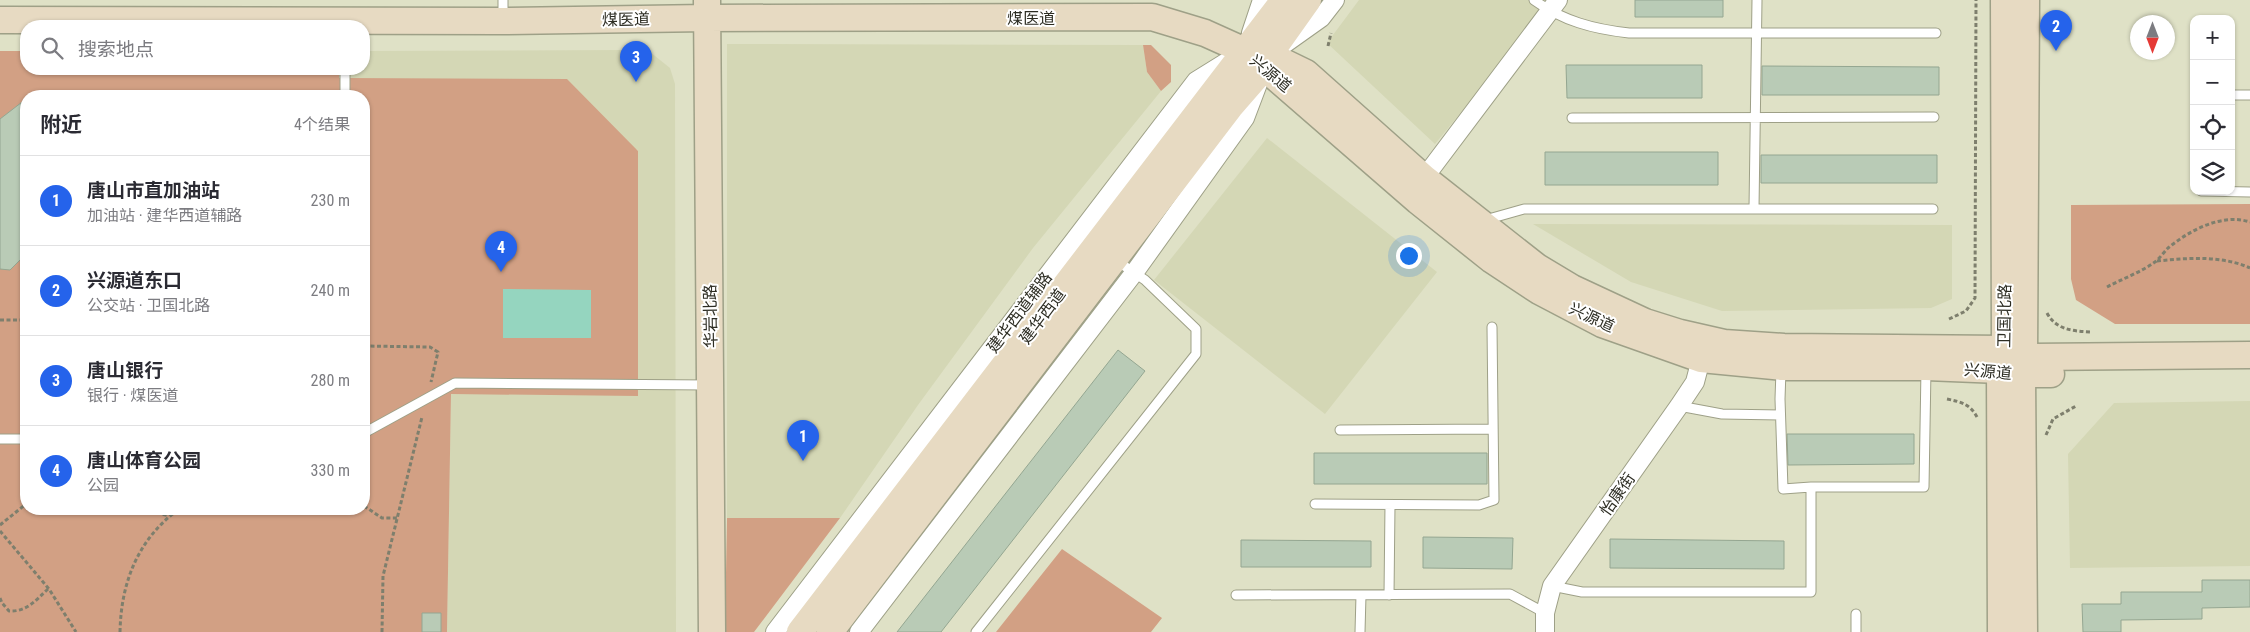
<!DOCTYPE html>
<html lang="zh">
<meta charset="utf-8">
<style>
body{margin:0;font-family:"Roboto Condensed","Noto Sans SC",sans-serif;background:#f2f2f3;color:#2b2b33}
.controls{position:absolute;right:15px;top:15px;display:grid;overflow:hidden;border-radius:10px;box-shadow:0 1px 4px #0004}
.controls button{width:45px;height:45px;display:grid;place-items:center;padding:0;border:0;border-bottom:1px solid #e1e1e2;background:#fff;color:#2b2b33;font:25px sans-serif}
.compass{position:absolute;left:2130px;top:15px;width:45px;height:45px;border-radius:50%;background:#fff;box-shadow:0 1px 4px #0004;rotate:180deg}
.you{position:absolute;left:1408px;top:255px;width:18px;height:18px;margin:-12px;border:4px solid #fff;border-radius:50%;background:#1a73e8;box-shadow:0 0 0 8px #1a73e833}
.badge{display:grid;place-items:center;width:32px;height:32px;border-radius:50%;background:#2563eb;color:#fff;font-size:16px;font-weight:700}
.pin{position:absolute;translate:-50% -41px;filter:drop-shadow(0 1px 2px #0008)}
.pin::after{content:'';position:absolute;top:26px;width:18px;height:15px;background:inherit;clip-path:polygon(0 0,100% 0,50% 100%)}
.list{margin:0;padding:0;list-style:none}
h2{display:flex;justify-content:space-between;align-items:center;height:65px;margin:0;padding:0 20px;font-size:21px}
h2 small{font-size:16px;font-weight:400;color:#7c7c81}
.list li{display:grid;grid-template-columns:32px 1fr auto;gap:15px;align-items:center;box-sizing:border-box;height:90px;padding:0 20px;border-top:1px solid #e1e1e2}
.list b{display:block;font-size:19px;white-space:nowrap}
.list p{margin:0;font-size:16px;white-space:nowrap;color:#7c7c81}
.list em{font-size:16px;font-style:normal;color:#7c7c81}
.icon{flex:none;width:28px;height:28px;fill:none;stroke:currentColor;stroke-width:2;stroke-linecap:round;stroke-linejoin:round}
.map{position:relative;flex:none;width:2250px;height:632px;overflow:hidden}
.search{position:absolute;background:#fff;box-shadow:0 1px 4px #0004;left:20px;top:20px;width:350px;height:55px;display:flex;align-items:center;gap:12px;box-sizing:border-box;padding:0 18px;border-radius:20px;color:#7c7c81;font-size:19px}
.panel{position:absolute;background:#fff;box-shadow:0 1px 4px #0004;left:20px;top:90px;width:350px;height:425px;border-radius:20px}
.map>svg:first-child{display:block}
.built{fill:#d4d7b5}
.green{fill:#d2a084;fill-rule:evenodd}
.water{fill:#95d5bf}
.building{fill:#b9cbb6;stroke:#94a691}
.lines{fill:none;stroke-linecap:round;stroke-linejoin:round}
.lane-casing{stroke:#9ea087;stroke-width:11}
.street-casing{stroke:#9ea087;stroke-width:20}
.secondary-casing{stroke:#9ea087;stroke-width:29}
.path{stroke:#7e7f6d;stroke-width:3;stroke-dasharray:4 2.5;stroke-linecap:butt}
.lane{stroke:#fff;stroke-width:9}
.street{stroke:#fff;stroke-width:18}
.secondary{stroke:#e7dac2;stroke-width:26}
.labels{text-anchor:middle;stroke-width:4;stroke-linejoin:round;paint-order:stroke}
.street-label{font-size:16px;fill:#2d2d23;stroke:#fff}
</style>
<div class="map">
<svg width="2250" height="632" viewBox="0 0 2250 632">
<rect width="100%" height="100%" fill="#dfe1c6"/>
<path class="built" d="M1359,0H1553L1435,144L1327,43Z
M727,44L1143,45L1147,72L1161,91L1033,248L918,405L840,518H727Z
M628,50L650,52L670,68L675,84L676,632H447L451,393L638,150L339,78V69H364V51Z
M1267,138L1437,272L1325,414L1154,280Z
M1533,224L1952,225V299L1931,308L1722,311L1631,282Z
M2250,401V566L2070,568L2068,454L2114,403Z"/>
<path class="green" d="M1143,45H1151L1171,65V82L1161,91L1147,72Z
M0,51H26V69H339V78L567,79L638,151V396L451,394L447,632H0ZM26,96H364V509H26Z
M2250,204V324H2115L2076,300L2071,279V205Z
M727,518H840L754,632H726L725,629Z
M1062,549L1162,618L1151,632H996Z"/>
<path class="water" d="M503,289L591,290V338H503Z"/>
<path class="building" d="M1635,0H1723V17H1635Z
M1566,65H1702V98H1567Z
M1762,66L1939,67V95H1762Z
M26,99V254L10,270L0,269V119Z
M1545,152H1718V185H1545Z
M1761,155H1937V183H1761Z
M1118,350L1145,371L941,632H897Z
M1787,434H1914V464L1788,465Z
M1314,453H1487V484H1314Z
M1423,537L1513,538L1512,569L1423,568Z
M1610,539L1784,541V569L1610,568Z
M1241,540L1371,541V567H1241Z
M2202,580H2250V607L2202,608V619L2121,620V632H2083L2082,604H2121V592H2202Z
M422,613H441V632H422Z"/>
<g class="lines">
<g class="lane-casing">
<path id="lane" d="M503,0V20
M1534,0C1563,21 1593,29 1629,33H1936
M345,69V96
M2231,95H2250
M1572,118L1934,117
M2201,191L2250,192
M1754,208L1757,0
M1485,220L1524,209H1933
M1781,370L1780,399L1783,489L1811,487
M1679,406L1722,414L1780,415
M1340,430L1493,429
M364,433L455,383L709,385
M0,439H26
M1315,504L1479,505L1494,500L1492,327
M1552,586L1582,592H1811V487H1924L1926,369
M1236,595L1510,594L1545,613
M1389,595L1390,505
M1856,614V632
M976,632L1196,354V329L1145,280L1117,261
M1360,632L1361,595"/>
</g>
<g class="street-casing">
<path id="street" d="M1251,33L1262,0
M1283,45L1321,18L1335,0
M1424,178L1558,0
M775,632L1196,81L1233,58
M859,632L1134,273L1245,118L1259,81
M1545,632V613L1552,586L1679,406L1695,382L1701,359"/>
</g>
<g class="secondary-casing">
<path id="secondary" d="M707,1L712,632
M0,20L503,21L706,18L1152,17L1205,33L1245,51L1269,55L1306,73L1424,178L1537,267L1572,288L1645,322L1680,333L1724,343L1784,347L2005,349L2024,357L2250,355
M1251,56L1418,201L1492,260L1539,291L1602,324L1701,359L1782,367H1926L2000,370L2022,374H2051
M800,632L1284,0
M830,632L1230,107L1263,69L1269,55L1308,0
M2001,632L2000,370L2005,349L2004,0
M2024,632L2022,374L2024,357L2026,0"/>
</g>
<path class="path" d="M1328,46L1331,33
M2157,261C2188,258 2221,255 2250,268
M2107,287C2122,279 2141,272 2155,262C2160,258 2164,252 2168,248C2190,230 2222,213 2250,222
M2047,313C2056,330 2073,331 2091,332
M1949,319L1966,311L1975,298L1976,0
M0,320H26
M364,346L430,347L438,352L431,382
M1947,399C1961,402 1970,404 1977,417
M2046,435L2053,419L2076,406
M364,506L382,518H397
M144,509L169,516
M0,525L26,504
M0,531L49,589L76,632
M0,598L2,603L9,611C27,612 36,600 48,589
M120,632C121,582 138,539 179,509
M382,632L383,576L422,417"/>
<use href="#lane" class="lane"/>
<use href="#street" class="street"/>
<use href="#secondary" class="secondary"/>
</g>
<g class="labels">
<g class="street-label">
<text x="1031" y="24">煤医道</text>
<text transform="translate(626 19) rotate(-1)" y="6">煤医道</text>
<text transform="translate(1271 73) rotate(40)" y="6">兴源道</text>
<text transform="translate(1019 312) rotate(-53)" y="6">建华西道辅路</text>
<text transform="translate(710 316) rotate(-91)" y="6">华岩北路</text>
<text transform="translate(1042 316) rotate(-53)" y="6">建华西道</text>
<text transform="translate(2004 316) rotate(-89)" y="6">卫国北路</text>
<text transform="translate(1592 317) rotate(25)" y="6">兴源道</text>
<text transform="translate(1988 371) rotate(5)" y="6">兴源道</text>
<text transform="translate(1617 494) rotate(-55)" y="6">怡康街</text>
</g>
</g>
</svg>
<div class="controls">
<button>+</button>
<button>−</button>
<button><svg class="icon" aria-label="locate" viewBox="0 0 24 24"><circle cx="12" cy="12" r="6"/><path d="M12 2v4M12 18v4M2 12h4M18 12h4"/></svg></button>
<button><svg class="icon" aria-label="layers" viewBox="0 0 24 24"><path d="M12 4l9 5-9 5-9-5zM3 14l9 5 9-5"/></svg></button>
</div>
<svg class="compass" viewBox="-18 -18 36 36"><path d="M0-13l5 13h-10z" fill="#e53935"/><path d="M0 13l5-13h-10z" fill="#7c7c81"/></svg>
<div class="you"></div>
<div class="pin badge" style="left:803px;top:461px">1</div>
<div class="pin badge" style="left:2056px;top:51px">2</div>
<div class="pin badge" style="left:636px;top:82px">3</div>
<div class="pin badge" style="left:501px;top:272px">4</div>
<div class="search"><svg class="icon" aria-label="search" viewBox="0 0 24 24"><circle cx="10" cy="10" r="6"/><path d="M15 15l6 6"/></svg>搜索地点</div>
<section class="panel">
<h2>附近<small>4个结果</small></h2>
<ul class="list">
<li><span class="badge">1</span><div><b>唐山市直加油站</b><p>加油站 · 建华西道辅路</p></div><em>230 m</em></li>
<li><span class="badge">2</span><div><b>兴源道东口</b><p>公交站 · 卫国北路</p></div><em>240 m</em></li>
<li><span class="badge">3</span><div><b>唐山银行</b><p>银行 · 煤医道</p></div><em>280 m</em></li>
<li><span class="badge">4</span><div><b>唐山体育公园</b><p>公园</p></div><em>330 m</em></li>
</ul>
</section>
</div>
